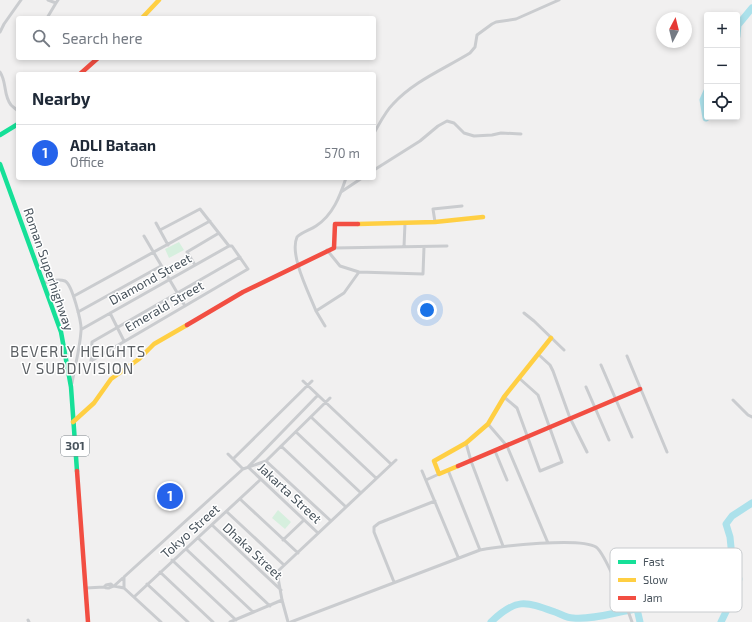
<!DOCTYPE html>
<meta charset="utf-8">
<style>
body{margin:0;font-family:"Exo 2",sans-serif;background:#f2f2f3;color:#1f2937}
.controls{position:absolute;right:12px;top:12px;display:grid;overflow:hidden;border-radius:4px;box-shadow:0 2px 6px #0003}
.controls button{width:36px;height:36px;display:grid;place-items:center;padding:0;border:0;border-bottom:1px solid #e0e1e3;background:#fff;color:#1f2937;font:20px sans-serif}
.compass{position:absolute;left:656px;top:12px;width:36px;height:36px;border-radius:50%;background:#fff;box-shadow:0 2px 6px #0003;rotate:7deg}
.you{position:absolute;left:427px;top:310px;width:14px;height:14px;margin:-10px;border:3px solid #fff;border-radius:50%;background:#1a73e8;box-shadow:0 0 0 6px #1a73e833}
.badge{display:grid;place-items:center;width:26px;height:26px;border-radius:50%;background:#2563eb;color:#fff;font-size:13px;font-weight:700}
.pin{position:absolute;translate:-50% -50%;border:2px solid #fff;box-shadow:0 1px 4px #0006}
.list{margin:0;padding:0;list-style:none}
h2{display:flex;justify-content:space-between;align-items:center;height:52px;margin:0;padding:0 16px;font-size:17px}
h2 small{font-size:13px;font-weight:400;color:#747a83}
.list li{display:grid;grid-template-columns:26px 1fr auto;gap:12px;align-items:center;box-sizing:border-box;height:56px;padding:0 16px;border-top:1px solid #e0e1e3}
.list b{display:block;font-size:15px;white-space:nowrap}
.list p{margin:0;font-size:13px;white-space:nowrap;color:#747a83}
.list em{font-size:13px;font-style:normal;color:#747a83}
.icon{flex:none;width:22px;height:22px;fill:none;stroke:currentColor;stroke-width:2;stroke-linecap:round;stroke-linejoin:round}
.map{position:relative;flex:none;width:752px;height:622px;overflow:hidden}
.search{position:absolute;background:#fff;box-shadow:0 2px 6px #0003;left:16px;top:16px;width:360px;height:44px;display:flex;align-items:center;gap:10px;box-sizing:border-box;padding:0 14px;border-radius:4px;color:#747a83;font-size:15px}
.panel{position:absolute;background:#fff;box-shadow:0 2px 6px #0003;left:16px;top:72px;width:360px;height:108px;border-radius:4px}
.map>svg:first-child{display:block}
.garden{fill:#d6efde}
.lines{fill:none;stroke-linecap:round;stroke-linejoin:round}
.river{stroke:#ace1eb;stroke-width:7}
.street{stroke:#cacccf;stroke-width:3}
.fast{stroke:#16e098;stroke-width:4.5}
.slow{stroke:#ffcf43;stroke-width:4.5}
.jam{stroke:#f24e42;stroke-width:4.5}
.labels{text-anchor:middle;stroke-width:3;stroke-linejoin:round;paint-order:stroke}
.shield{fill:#fff;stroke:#7f878d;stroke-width:1}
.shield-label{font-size:12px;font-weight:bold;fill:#48535c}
.street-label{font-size:13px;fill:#48535c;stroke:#fff}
.quarter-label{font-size:15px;letter-spacing:1px;fill:#5c6064;stroke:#fff}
.key{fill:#fff;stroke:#c8cbce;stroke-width:1}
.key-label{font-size:11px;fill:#48535c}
</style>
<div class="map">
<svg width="752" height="622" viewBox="0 0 752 622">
<rect width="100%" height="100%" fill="#f1f0f0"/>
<path class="garden" d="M179,242L184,250L169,258L165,249Z
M278,510L291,522L285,529L272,518Z"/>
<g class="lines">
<path class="river" d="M737,36L738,25L752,8
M706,118L703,100L707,91
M491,622C516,598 525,601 555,612C561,614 567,618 573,618C593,620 616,612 637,609L640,622
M721,622L736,591L739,579L732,557L730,537L726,524L732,516L752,503"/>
<path class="street" d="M48,0L56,3L58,0
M47,18L56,3
M0,32L4,24L21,0
M0,72C7,82 3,95 11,105C13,107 16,109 18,111
M374,133C380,123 385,112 393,104C414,81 444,69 470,53L475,47L477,35L492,24L496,22L516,19L559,0
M374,170L420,141L438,126L447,121L454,123L464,133L474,136L492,135L501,133L521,134
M346,178C340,196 333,215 316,226C310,230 302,232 297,237C289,255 309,293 316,311L344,293L359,272
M341,192L362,178
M435,222L433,209L462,206
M156,223L168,245
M144,236L185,306
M404,247L405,223
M334,248L447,246
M327,250L340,266L359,272L423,274L424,247
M195,265L187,252L219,233
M44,283C50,281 59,279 65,281C72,284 82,323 81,331C80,348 75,366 72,383
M74,296L210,221
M316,311L325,326
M78,312L161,266
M110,313L124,341
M524,313L534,321L564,350
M82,329L229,246
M538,354L550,365L553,371L570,418L587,452
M627,356L667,452
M91,361L248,269L232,246H229L200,209L160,230
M91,361L92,342L240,257
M601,365L632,437
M303,381L391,464
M586,387L609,440
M318,395L248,467L318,533
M504,397L517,408L540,471L562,462L538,395L519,378
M733,400L748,415L752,417
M311,417L376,478
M488,424L507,446L548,543
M296,432L361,493
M466,443L471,461L503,546
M281,446L346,507
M495,451L507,480
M228,454L243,469
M233,459L312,381
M266,461L331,521
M448,470L480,550
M422,471L458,557
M426,480L439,474
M240,499L298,553
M227,512L284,565
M212,525L281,590
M198,538L270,606
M283,540L304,520
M186,549L253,612
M172,560L236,620
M160,572L213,622
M124,577V588
M394,582L374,532V527L379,523L435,501
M147,584L188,622
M114,586L124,588L161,622
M104,587C109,590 109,587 114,586L243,469L266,461L330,398
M86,588L104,587L106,585L111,584L113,586
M134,597L260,480
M28,620L29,622
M230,622L282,600
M288,622L282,600L277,572L396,460
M291,622L480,550C501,546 580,537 596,547C605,553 628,610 632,622"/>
<path class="fast" d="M0,135L18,124
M0,164L61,332L71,387L77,471"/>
<path class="slow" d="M142,18L159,0
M358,224L435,222L483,217
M73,422L94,403L111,379L139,359L154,344L187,325
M458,466L439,474L434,461L466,443L488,424L504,397L551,338"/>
<path class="jam" d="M80,74L98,58
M187,325L243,292L334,248L335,224H358
M458,466L640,389
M77,471L88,622"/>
</g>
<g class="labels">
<rect class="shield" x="61" y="436" width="28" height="20" rx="3"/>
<g class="shield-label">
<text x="75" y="450">301</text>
</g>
<g class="street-label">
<text transform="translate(49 269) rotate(71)" y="5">Roman Superhighway</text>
<text transform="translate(150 279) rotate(-29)" y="5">Diamond Street</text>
<text transform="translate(164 306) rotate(-30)" y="5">Emerald Street</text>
<text transform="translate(290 493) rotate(43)" y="5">Jakarta Street</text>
<text transform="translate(190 531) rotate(-42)" y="5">Tokyo Street</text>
<text transform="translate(253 551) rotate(43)" y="5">Dhaka Street</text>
</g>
<g class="quarter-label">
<text x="78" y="357">BEVERLY HEIGHTS<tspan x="78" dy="17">V SUBDIVISION</tspan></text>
</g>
</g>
<rect x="610" y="548" width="132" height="64" rx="6" class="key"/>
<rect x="618" y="560" width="18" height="4" fill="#16e098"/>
<rect x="618" y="578" width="18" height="4" fill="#ffcf43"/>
<rect x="618" y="596" width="18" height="4" fill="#f24e42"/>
<g class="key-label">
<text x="643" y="566">Fast</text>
<text x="643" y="584">Slow</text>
<text x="643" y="602">Jam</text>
</g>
</svg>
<div class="controls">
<button>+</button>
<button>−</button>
<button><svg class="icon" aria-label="locate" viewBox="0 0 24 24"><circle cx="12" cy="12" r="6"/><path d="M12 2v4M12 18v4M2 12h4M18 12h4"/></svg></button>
</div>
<svg class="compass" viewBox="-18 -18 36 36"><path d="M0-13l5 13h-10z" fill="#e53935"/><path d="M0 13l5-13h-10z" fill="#747a83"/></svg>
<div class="you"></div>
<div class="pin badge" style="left:170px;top:496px">1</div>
<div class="search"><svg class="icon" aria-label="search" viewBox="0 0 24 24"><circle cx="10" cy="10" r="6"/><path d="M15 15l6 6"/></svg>Search here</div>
<section class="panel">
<h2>Nearby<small></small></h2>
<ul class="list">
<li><span class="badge">1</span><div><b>ADLI Bataan</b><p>Office</p></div><em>570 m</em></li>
</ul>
</section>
</div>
